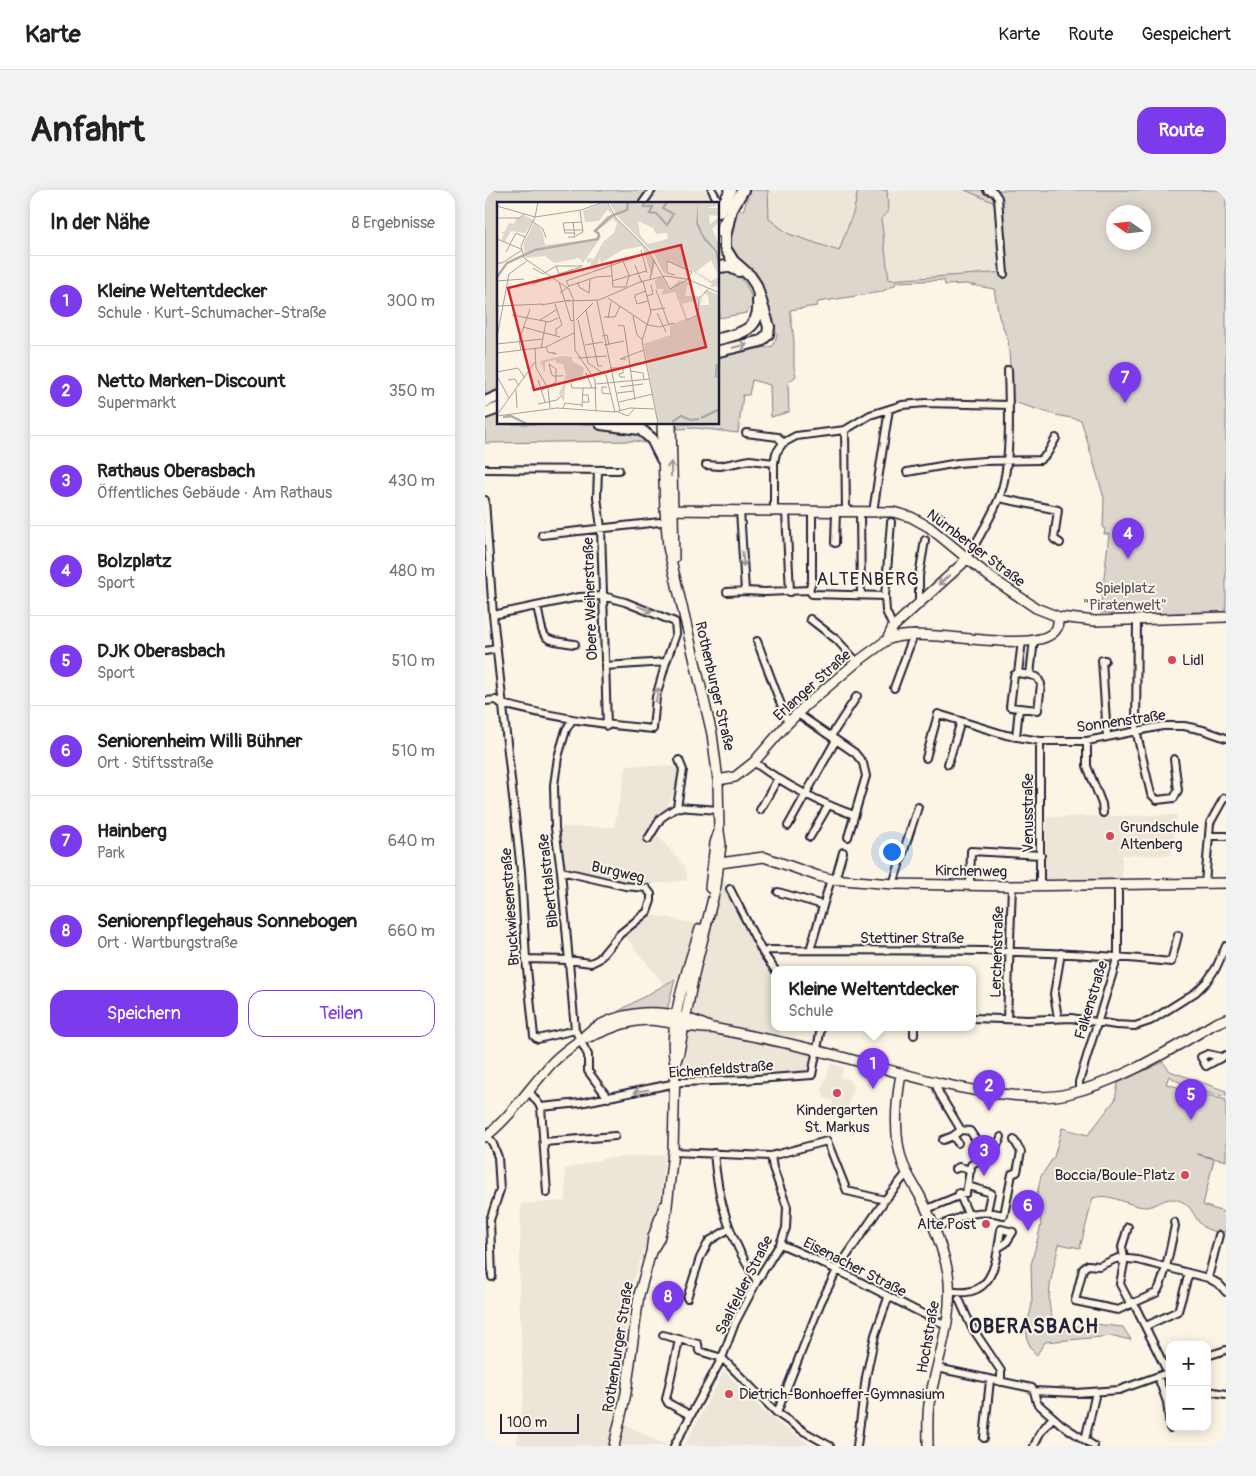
<!DOCTYPE html>
<html lang="de">
<meta charset="utf-8">
<style>
body{margin:0;font-family:Pangolin,sans-serif;background:#f2f2f2;color:#202124}
.controls{position:absolute;right:15px;bottom:15px;display:grid;overflow:hidden;border-radius:10px;box-shadow:0 2px 12px #0003}
.controls button{width:45px;height:45px;display:grid;place-items:center;padding:0;border:0;border-bottom:1px solid #e0e0e0;background:#fff;color:#202124;font:25px sans-serif}
.compass{position:absolute;left:621px;top:15px;width:45px;height:45px;border-radius:50%;background:#fff;box-shadow:0 2px 12px #0003;rotate:284deg}
.scale{position:absolute;left:15px;bottom:12px;width:79px;box-sizing:border-box;padding-left:5px;border:2px solid #22223b;border-top:0;font-size:14px;line-height:18px;white-space:nowrap;color:#22223b;-webkit-text-stroke:4px #fcf5e5;paint-order:stroke}
.you{position:absolute;left:406px;top:661px;width:18px;height:18px;margin:-12px;border:4px solid #fff;border-radius:50%;background:#1a73e8;box-shadow:0 0 0 8px #1a73e833}
.badge{display:grid;place-items:center;width:32px;height:32px;border-radius:50%;background:#7c3aed;color:#fff;font-size:16px;font-weight:700}
.pin{position:absolute;translate:-50% -41px;filter:drop-shadow(0 1px 2px #0008)}
.pin::after{content:'';position:absolute;top:26px;width:18px;height:15px;background:inherit;clip-path:polygon(0 0,100% 0,50% 100%)}
.popup{position:absolute;left:286px;top:776px;width:205px;height:65px;box-sizing:border-box;display:grid;place-content:center;border-radius:10px;background:#fff;filter:drop-shadow(0 1px 4px #0005);font-size:16px;white-space:nowrap;color:#757577}
.popup b{font-size:19px;color:#202124}
.popup::after{content:'';position:absolute;left:50%;top:100%;margin-left:-10px;border:10px solid transparent;border-top-color:#fff}
.list{margin:0;padding:0;list-style:none}
h2{display:flex;justify-content:space-between;align-items:center;height:65px;margin:0;padding:0 20px;font-size:21px}
h2 small{font-size:16px;font-weight:400;color:#757577}
.list li{display:grid;grid-template-columns:32px 1fr auto;gap:15px;align-items:center;box-sizing:border-box;height:90px;padding:0 20px;border-top:1px solid #e0e0e0}
.list b{display:block;font-size:19px;white-space:nowrap}
.list p{margin:0;font-size:16px;white-space:nowrap;color:#757577}
.list em{font-size:16px;font-style:normal;color:#757577}
.actions{display:flex;gap:10px;padding:15px 20px}
.actions a{flex:1;padding:11px 0;border:1px solid #7c3aed;border-radius:15px;text-align:center;font-size:18px;color:#7c3aed}
.actions .main{background:#7c3aed;color:#fff}
.map{position:relative;flex:none;width:741px;height:1256px;overflow:hidden;border-radius:15px}
header{display:flex;align-items:center;gap:30px;box-sizing:border-box;height:70px;padding:0 25px;background:#fff;border-bottom:1px solid #e0e0e0}
header strong{font-size:24px}
nav{display:flex;gap:28px;margin-inline-start:auto;font-size:18px}
.intro{display:flex;align-items:center;justify-content:space-between;box-sizing:border-box;height:120px;padding:0 30px}
h1{margin:0;font-size:35px}
.button{padding:12px 22px;border-radius:15px;background:#7c3aed;color:#fff;font-size:18px;font-weight:700}
main{display:flex;gap:30px;padding:0 30px}
aside{flex:1;background:#fff;border-radius:15px;box-shadow:0 2px 12px #0003}
.map>svg:first-child{display:block}
.built{fill:#ece5d8}
.green{fill:#dcd6cc;stroke:#7f7c84;fill-rule:evenodd}
.lines{fill:none;stroke-linecap:round;stroke-linejoin:round}
.street-casing{stroke:#22223b;stroke-width:10}
.secondary-casing{stroke:#22223b;stroke-width:12}
.primary-casing{stroke:#22223b;stroke-width:14}
.street{stroke:#fcf5e5;stroke-width:6}
.secondary{stroke:#fcf5e5;stroke-width:9}
.primary{stroke:#fcf5e5;stroke-width:10}
.oneway{stroke:#9a9698}
.poi-dot{fill:#d1495b;stroke:#fcf5e5;stroke-width:2}
.labels{text-anchor:middle;stroke-width:4;stroke-linejoin:round;paint-order:stroke}
.street-label{font-size:15px;fill:#22223b;stroke:#fcf5e5}
.park-label{font-size:15px;fill:#504f5f;stroke:#fcf5e5}
.poi-label{font-size:15px;fill:#22223b;stroke:#fcf5e5;text-anchor:start}
.quarter-label{font-size:18px;letter-spacing:1px;fill:#22223b;stroke:#fcf5e5}
.district-label{font-size:20px;font-weight:bold;letter-spacing:1px;fill:#22223b;stroke:#fcf5e5}
.inset-river{fill:none;stroke:#b2adab;stroke-width:2.5}
.inset-road{fill:none;stroke:#a5a1a1;stroke-width:1}
.view{fill:#d62828;fill-opacity:0.15;stroke:#d62828;stroke-width:2.5}
.inset-edge{fill:none;stroke:#22223b;stroke-width:2.5}
</style>
<header>
<strong>Karte</strong>
<nav><a>Karte</a><a>Route</a><a>Gespeichert</a></nav>
</header>
<div class="intro"><h1>Anfahrt</h1><a class="button">Route</a></div>
<main>
<aside>
<h2>In der Nähe<small>8 Ergebnisse</small></h2>
<ul class="list">
<li><span class="badge">1</span><div><b>Kleine Weltentdecker</b><p>Schule · Kurt-Schumacher-Straße</p></div><em>300 m</em></li>
<li><span class="badge">2</span><div><b>Netto Marken-Discount</b><p>Supermarkt</p></div><em>350 m</em></li>
<li><span class="badge">3</span><div><b>Rathaus Oberasbach</b><p>Öffentliches Gebäude · Am Rathaus</p></div><em>430 m</em></li>
<li><span class="badge">4</span><div><b>Bolzplatz</b><p>Sport</p></div><em>480 m</em></li>
<li><span class="badge">5</span><div><b>DJK Oberasbach</b><p>Sport</p></div><em>510 m</em></li>
<li><span class="badge">6</span><div><b>Seniorenheim Willi Bühner</b><p>Ort · Stiftsstraße</p></div><em>510 m</em></li>
<li><span class="badge">7</span><div><b>Hainberg</b><p>Park</p></div><em>640 m</em></li>
<li><span class="badge">8</span><div><b>Seniorenpflegehaus Sonnebogen</b><p>Ort · Wartburgstraße</p></div><em>660 m</em></li>
</ul>
<div class="actions"><a class="main">Speichern</a><a>Teilen</a></div>
</aside>
<div class="map">
<svg width="741" height="1256" viewBox="0 0 741 1256">
<rect width="100%" height="100%" fill="#fcf5e5"/>
<filter id="ink" filterUnits="userSpaceOnUse"><feTurbulence type="fractalNoise" baseFrequency=".02" numOctaves="2"/><feDisplacementMap in="SourceGraphic" scale="10" xChannelSelector="R" yChannelSelector="G"/><feConvolveMatrix kernelMatrix="1 2 1 2 8 2 1 2 1" color-interpolation-filters="sRGB"/></filter>
<g filter="url(#ink)">
<path class="built" d="M165,0H239L230,14H155Z
M283,0H373L369,20L354,61L304,44L284,29Z
M402,0H519L524,82L404,90L396,29L403,21Z
M142,575L199,577L171,644L199,676L203,690L178,693L146,695L78,680L76,637H129Z
M692,625L686,665H637V691L560,692L562,627Z
M236,685L289,785V838H295V851L329,859L326,884L194,891L203,823L211,784L190,789L179,794L138,744L161,725L184,728L219,736Z
M346,874L359,877L356,887L364,889L365,892L369,896L361,923L347,919L348,911L339,908L337,898Z
M180,965L175,1011L147,1095L127,1230L139,1234L183,1256H31L39,1206L34,1105L36,1014L81,1011L80,979L122,968Z
M239,1181L286,1228L327,1256H199Z"/>
<path class="green" d="M0,0H165L155,14H14V201L0,208Z
M265,0H283L284,29L304,44L354,61L369,20L373,0H402L403,21L396,29L404,90L522,82L521,47L513,18L509,16L510,13L480,0H741V423L708,422L662,425V416V423H615L624,344H619L620,339L618,338L619,308L596,230L571,225L528,212L523,150L514,127L509,99L481,94L460,95L459,90L411,92L410,95L396,102L333,112L332,116L305,120L309,151V177L311,186L303,193L304,222L286,227L285,195L267,190L264,205H258L253,243L211,238L192,239L194,234H234V166L288,156L292,145L279,106L245,65L244,36L254,19L258,21ZM628,22H658V52H628Z
M238,81C257,81 265,99 268,115L261,123L234,128V83Z
M14,224V234H107L113,239L157,246L165,254L150,251L0,253V229Z
M190,789L182,821L134,825L132,822Z
M678,872L685,881L741,901V907C718,902 704,899 684,886L681,894L741,910V971L712,964L729,969L718,1015L741,1023V1042C706,1044 715,1017 693,1010C680,1005 671,1018 660,1017C642,1016 626,1002 608,1008L595,1058L574,1054C569,1080 554,1119 575,1139H587L599,1133L638,1137L646,1150L628,1146L560,1152L551,1166L543,1152L541,1138L547,1115L546,1075L556,1035L552,1004L556,986L569,967L577,938L603,945L630,910L633,893Z"/>
<g class="lines">
<g class="street-casing">
<path id="street" d="M227,0L233,11L241,17
M502,0L509,2L513,8L519,84
M157,14L167,0
M360,240L361,322
M261,243L293,247L298,253L311,246L360,240L385,225L417,215L441,213L524,215
M289,273L291,263L298,253
M221,275L235,276L265,270L289,273V322
M0,279L134,280
M113,281L112,307L116,338L122,536
M422,282L473,273L499,271L555,270L562,264L571,248
M514,308L573,320L569,349L575,353
M0,310L8,425L36,681L41,769L49,846L53,849L90,840
M255,320L260,401L280,402L324,400L327,391V323
M301,322L305,402
M388,322L404,219
M375,323L376,405
M406,332L400,406L401,421L408,437
M57,345L184,331
M350,353L351,322
M481,367L487,360C496,343 507,326 514,308C527,276 524,215 523,180
M324,400L327,404L400,406
M242,402L260,401
M434,411V386L440,350
M52,416C60,452 54,449 90,454
M325,429L352,450L372,472
M652,430L651,540L666,604L672,610L689,608L693,600L689,569
M272,451L303,533
M537,451L533,483L545,485L549,449
M0,461L11,459
M620,470H617L622,547
M120,476L181,472
M533,483L529,485L525,517L553,520L556,494L552,487L545,485
M409,498L429,444
M0,511L11,510L17,514C67,527 117,535 168,539L171,507L181,472L191,444L190,432L140,412L118,406L94,407L8,425
M313,524L370,563L378,573L381,586L363,647
M87,530L81,540L73,567L69,595L70,638L76,681L90,840L103,865V881L123,908
M346,546L372,506
M531,547L534,518
M602,551V576L617,614L618,623
M441,568L453,524L521,545L555,551H602L677,536H699L718,540L741,548
M269,572C300,595 333,612 369,625
M463,574L476,531
M192,617L198,580L194,570
M275,620L292,590
M303,636L351,550
M724,646H741
M325,647L343,616
M163,649L176,628L192,617L234,620
M350,690L358,662
M408,694L433,617
M720,694L725,633L739,608H741
M485,695L486,661L556,665
M555,695V551
M245,699L278,763L290,780
M293,702L338,715
M325,760L346,689
M278,763L283,760C417,761 552,757 686,772L693,745
M41,769L83,770L106,773L114,769L135,744L162,722L166,711V704L161,698L140,696L76,681
M487,828L543,830L586,828L631,835L650,836L665,831L711,802L722,791L731,778L741,756
M573,828L569,804L576,763
M522,829L527,696
M429,845V838
M736,867L723,864L716,867L721,876L741,865
M450,893L455,905L476,940L485,941L501,965
M594,900V892L633,766V695
M44,901L56,917L95,913L196,892L258,890L327,885L336,838
M56,917L62,1003
M2,945L8,954L13,967L15,1000L5,1030L7,1087
M458,950L468,946
M59,952L130,946
M473,953L468,946L476,940
M188,962L286,966L342,951L362,1001L400,1010
M229,963C233,1012 245,1050 272,1091
M470,979L474,977L486,980
M483,996L506,1003L502,1022
M474,1003L483,1024
M442,1019L481,1003L486,975C498,967 512,961 516,947
M689,1032L690,1036C686,1052 680,1092 671,1103L633,1120L590,1111L598,1079L603,1075L614,1076L633,1068L653,1070L723,1088L734,1094L741,1102
M449,1038C477,1027 488,1018 519,1025L527,984L532,982L536,962L529,950
M295,1054C352,1077 405,1109 461,1135
M633,1068L639,1073L635,1094L644,1111L648,1112L683,1183
M639,1068L637,1057L643,1037
M723,1088L734,1045
M464,1101C509,1110 511,1072 516,1039L528,1042L521,1053L513,1058
M202,1108L215,1068L224,1051L244,1039
M474,1109L486,1136L516,1181V1192
M661,1136L693,1121L704,1083
M178,1145L213,1154L214,1161L237,1168L292,1223L320,1242L345,1256
M194,1150L181,1209L183,1213L205,1225
M722,1166L741,1160
M452,1178L547,1198L549,1201L591,1203L634,1200L685,1182
M673,1187L682,1212L685,1238
M549,1201L552,1213L577,1235L609,1256
M722,1201L741,1204
M292,1223L336,1112L352,1080L400,1010L422,983
M499,1248L505,1190
M600,1250L611,1202
M189,1256L237,1168L250,1133L272,1091L295,1054L301,1038L302,1017L288,978L286,966
M372,1256L381,1187L390,1145L403,1108
M549,1256L555,1243L568,1227"/>
</g>
<g class="secondary-casing">
<path id="secondary" d="M234,42L243,25
M177,234L180,320L183,357L227,544L233,590L234,641L236,655L231,696L209,784L194,862L190,874
M186,234L189,368
M180,320L408,322L426,327L444,337L505,387L551,418L574,427L610,431L741,427
M402,450C437,433 554,470 572,438C573,435 573,430 574,427
M233,590L250,587L269,572L303,533L320,516L372,472L402,450L408,437L477,374L481,367
M235,673L279,667L333,686L346,689L408,694L527,696L741,693
M225,698L230,653L233,644
M95,850C118,843 136,831 161,830C184,830 205,840 227,838C261,845 296,851 330,860C395,876 458,899 526,905C544,907 565,908 582,904C636,891 682,862 729,834L741,829
M416,884C411,912 408,943 417,971C421,984 430,996 436,1008C446,1027 459,1062 463,1083C470,1127 451,1172 444,1214C442,1228 443,1242 443,1256
M0,947C26,927 45,897 67,873C75,865 84,858 94,851C98,848 101,844 105,841C132,822 167,819 197,827C208,830 217,833 226,838
M166,1062L174,1049L181,1025L188,962L190,874C182,836 203,777 215,739
M129,1256L141,1203L154,1105L166,1062L168,1047L179,1016"/>
</g>
<g class="primary-casing">
<path id="primary" d="M234,22L246,0
M234,77L243,76L254,81
M234,149C256,144 276,139 273,111
M234,161L276,151L283,144L284,137L271,95L265,86L248,71L240,58V47L246,20L258,0
M0,212L14,206
M0,223L14,218
M116,234L155,239L167,249L177,269"/>
</g>
<use href="#street" class="street"/>
<use href="#secondary" class="secondary"/>
<use href="#primary" class="primary"/>
</g>
<defs><path id="oneway-shaft" d="M-6 0H5M1.5-3L5.5 0L1.5 3" fill="none" stroke-width="1.6" stroke-linecap="round" stroke-linejoin="round" transform="scale(1.25)"/></defs>
<g class="oneway">
<use href="#oneway-shaft" transform="translate(255 156) rotate(-13)"/>
<use href="#oneway-shaft" transform="translate(186 279) rotate(-91)"/>
<use href="#oneway-shaft" transform="translate(258 369) rotate(86)"/>
<use href="#oneway-shaft" transform="translate(459 390) rotate(139)"/>
<use href="#oneway-shaft" transform="translate(160 419) rotate(22)"/>
<use href="#oneway-shaft" transform="translate(172 505) rotate(-80)"/>
<use href="#oneway-shaft" transform="translate(156 901) rotate(168)"/>
</g>
</g>
<g class="poi-dot">
<circle cx="687" cy="470" r="5"/>
<circle cx="625" cy="646" r="5"/>
<circle cx="352" cy="903" r="5"/>
<circle cx="700" cy="985" r="5"/>
<circle cx="501" cy="1034" r="5"/>
<circle cx="244" cy="1204" r="5"/>
</g>
<g class="labels">
<g class="street-label">
<text transform="translate(491 358) rotate(37)" y="5">Nürnberger Straße</text>
<text transform="translate(105 409) rotate(-92)" y="5">Obere Weiherstraße</text>
<text transform="translate(327 495) rotate(-42)" y="5">Erlanger Straße</text>
<text transform="translate(230 496) rotate(77)" y="5">Rothenburger Straße</text>
<text transform="translate(636 531) rotate(-8)" y="5">Sonnenstraße</text>
<text transform="translate(543 623) rotate(-90)" y="5">Venusstraße</text>
<text transform="translate(486 681) rotate(1)" y="5">Kirchenweg</text>
<text transform="translate(133 682) rotate(13)" y="5">Burgweg</text>
<text transform="translate(63 691) rotate(-96)" y="5">Biberttalstraße</text>
<text transform="translate(25 717) rotate(-94)" y="5">Bruckwiesenstraße</text>
<text x="427" y="753">Stettiner Straße</text>
<text transform="translate(512 762) rotate(-88)" y="5">Lerchenstraße</text>
<text transform="translate(606 810) rotate(-73)" y="5">Falkenstraße</text>
<text transform="translate(236 879) rotate(-4)" y="5">Eichenfeldstraße</text>
<text transform="translate(370 1077) rotate(27)" y="5">Eisenacher Straße</text>
<text transform="translate(259 1095) rotate(-63)" y="5">Saalfelder Straße</text>
<text transform="translate(443 1147) rotate(-80)" y="5">Hochstraße</text>
<text transform="translate(133 1157) rotate(-81)" y="5">Rothenburger Straße</text>
</g>
<g class="park-label">
<text x="640" y="403">Spielplatz<tspan x="640" dy="17">"Piratenwelt"</tspan></text>
</g>
<g class="poi-label">
<text x="697" y="475">Lidl</text>
<text x="635" y="642">Grundschule<tspan x="635" dy="17">Altenberg</tspan></text>
<text x="352" y="925" text-anchor="middle">Kindergarten<tspan x="352" dy="17">St. Markus</tspan></text>
<text x="690" y="990" text-anchor="end">Boccia/Boule-Platz</text>
<text x="491" y="1039" text-anchor="end">Alte Post</text>
<text x="254" y="1209">Dietrich-Bonhoeffer-Gymnasium</text>
</g>
<g class="quarter-label">
<text x="383" y="395">ALTENBERG</text>
</g>
<g class="district-label">
<text x="549" y="1143">OBERASBACH</text>
</g>
</g>
<g transform="translate(12 12)">
<rect width="222" height="222" fill="#fcf5e5"/>
<path d="M109,0L115,12L110,8L102,19L88,20L86,9ZM112,0H222V3L210,6H222V14L212,13L213,22L222,15V20L215,27L222,42V84L213,85L215,82L197,70L170,59L168,73L157,52L121,15ZM141,19L156,26L159,32L170,31L171,37L151,42L143,33ZM214,58L222,75L214,79L199,70ZM27,13L36,18L28,31L14,29L8,40L4,38L7,32L4,31L8,29L12,21L17,22L19,17ZM116,13L150,47L158,60L155,75L145,44L125,48L104,61L103,55L100,64L93,66L94,60L90,61V56L97,57L106,40L117,31L120,21L116,17L101,28L104,35L86,61L82,56L57,61L48,54L29,56L26,43L37,21L45,28L48,43L98,37L101,33L97,28L110,14ZM163,76H166L172,88L182,78L195,81L190,84L188,94H204L201,98L185,102L191,118L199,115L203,99L206,95L203,103H212L211,93L207,92L210,88L222,93V222H161L147,142L173,133V123L188,117L178,90L164,93L167,87H159L158,78ZM65,154L75,155V159L87,166L85,178L69,177L67,200L62,192L69,173L66,162L59,161V158L48,160V171L43,159Z" fill="#dcd6cc" fill-rule="evenodd"/>
<path d="M201,0V20L207,34L221,50L222,68L218,49L207,38L199,22Z" fill="#b2adab"/>
<path class="inset-river" d="M147,0L146,4H155L152,10L159,11L170,23L177,12L166,6L170,0M0,75L10,61L38,48L101,37L102,32L98,29L114,14L130,8L131,0M220,162L219,174L223,175M6,215L14,214L30,222M204,216L223,207M175,220L184,214L193,218L202,217"/>
<path class="inset-road" d="M110,0L118,15L151,48L173,87L190,78M0,4L38,15L84,8L107,0M38,15L41,0M38,15L24,44L27,56L72,87L77,99M0,16H23L27,12M35,19L46,27L49,36M67,28H86M77,31H68L66,21L85,20M79,34L86,30L83,9M71,35H78L76,20M0,37L24,47M144,48L150,71M9,50L19,31L28,35M114,60L116,85H129L132,73L126,59M0,61H5L25,48M138,63L145,81M59,64L62,72L84,65M36,66L46,72L59,64H86M178,73L170,71V59L195,70L190,78M153,77L157,58M0,79L27,77M115,79L149,69M146,79L154,110L145,139L161,222M62,80L74,119L77,118M81,80L82,85L92,91L93,77M35,82L54,76M72,84L69,79L142,54M159,88L172,123M149,89L138,93V96L140,102L151,99M63,91L72,84L99,75L114,74M150,94L156,92L154,83M111,96L151,123L162,125L177,121M70,99L102,98L143,80L168,74L190,77L223,91M76,99L78,148L98,178L99,208M100,99L123,209M58,102L65,123L59,127V133M44,103L73,98M0,104L46,102M89,108L101,164H105M153,108L168,106M160,111L169,130M15,113L52,120L61,116M136,114L140,133L145,137M107,115H118L123,104M111,116L114,100M43,118L59,108M79,118L96,101M81,118L91,161L109,173L118,210M190,118L201,113L202,97L212,86M121,123L127,124L138,198M26,125L63,135M105,134L110,133L112,143M0,135L12,72L30,59M0,142L46,137M88,143L106,140M107,143L127,139M49,145L51,150L59,152L56,150M38,146L39,166L51,186L53,206M44,146L49,120M24,148L22,138L33,107M0,151L49,145L77,131M81,156L110,154M129,157H123L147,148M113,166H126V171L122,172L123,175H128M134,169L146,171L147,178M0,170L21,166L28,176M0,174L12,196M90,174L89,171L95,186M11,178L18,177L22,184M41,178L48,200M74,181L75,186H100M99,182L153,177M110,185H105V191L113,192M123,185L146,182M19,188L20,206M44,189L59,180V167L52,162L55,173L56,174H65L66,173M120,191L137,189M85,200H92L91,193H85M122,200L156,192M41,202L60,198L64,194M85,205L86,186M66,206L68,201L85,203M121,210L131,214L138,206M0,213L38,160M0,214L60,206L118,210L133,206L157,207"/>
<path class="view" d="M184,43L209,145L37,188L11,86Z"/>
<rect width="222" height="222" class="inset-edge"/>
</g>
</svg>
<div class="controls">
<button>+</button>
<button>−</button>
</div>
<svg class="compass" viewBox="-18 -18 36 36"><path d="M0-13l5 13h-10z" fill="#e53935"/><path d="M0 13l5-13h-10z" fill="#757577"/></svg>
<div class="scale">100 m</div>
<div class="you"></div>
<div class="pin badge" style="left:388px;top:899px">1</div>
<div class="popup"><b>Kleine Weltentdecker</b>Schule</div>
<div class="pin badge" style="left:504px;top:921px">2</div>
<div class="pin badge" style="left:499px;top:986px">3</div>
<div class="pin badge" style="left:643px;top:369px">4</div>
<div class="pin badge" style="left:706px;top:930px">5</div>
<div class="pin badge" style="left:543px;top:1041px">6</div>
<div class="pin badge" style="left:640px;top:213px">7</div>
<div class="pin badge" style="left:183px;top:1132px">8</div>
</div>
</main>
